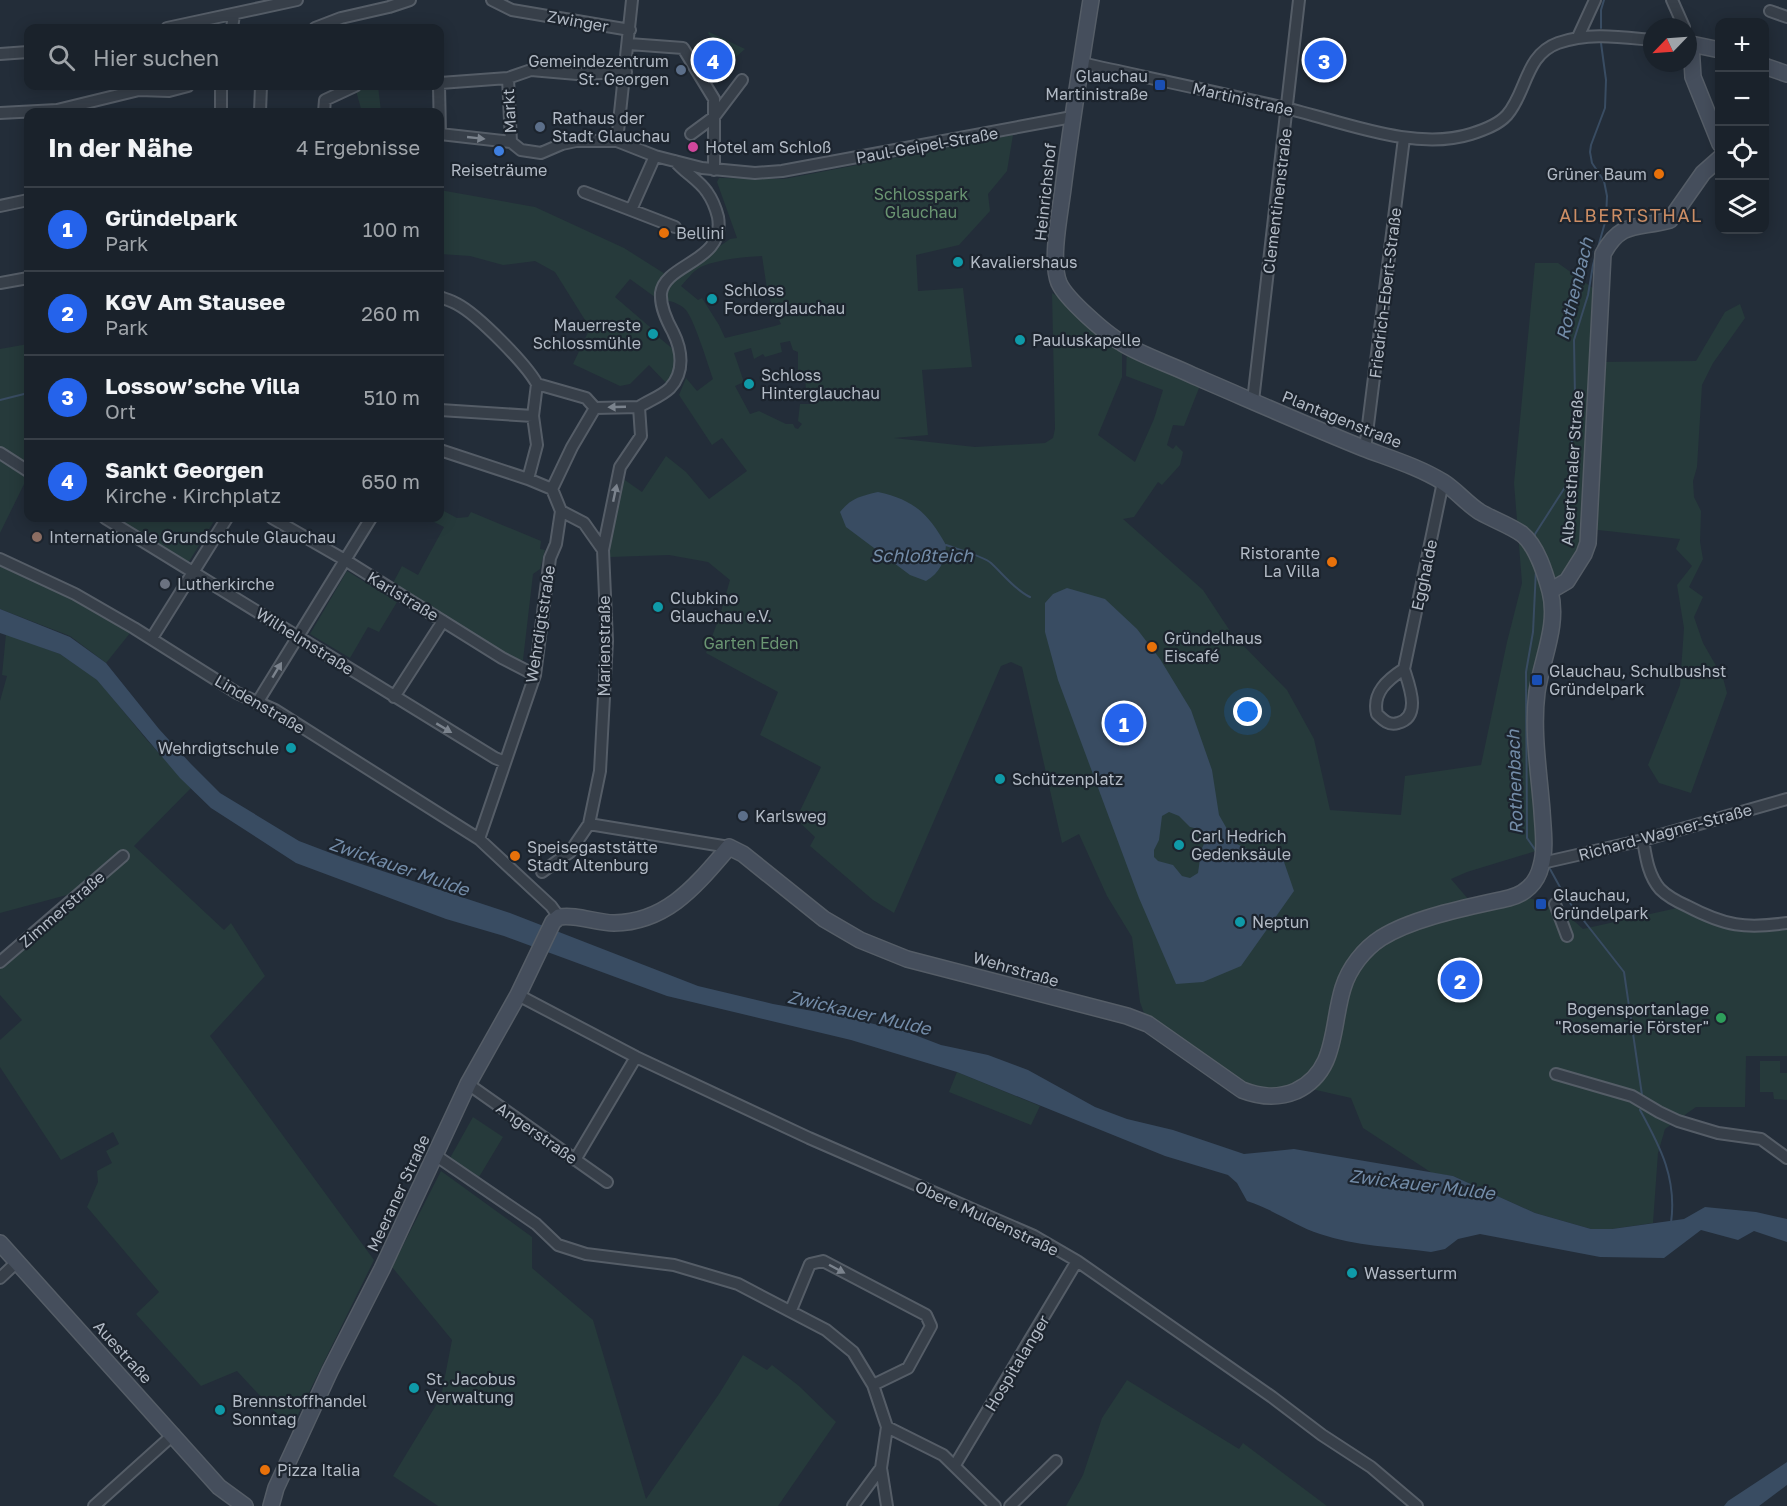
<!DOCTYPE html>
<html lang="de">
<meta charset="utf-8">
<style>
body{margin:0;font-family:"Golos Text",sans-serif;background:#232a33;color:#f1f3f6}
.controls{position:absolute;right:18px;top:18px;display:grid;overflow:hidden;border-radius:12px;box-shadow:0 3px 15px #0003}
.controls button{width:54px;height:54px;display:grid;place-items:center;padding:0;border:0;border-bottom:2px solid #383f47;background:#1a222b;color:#f1f3f6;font:30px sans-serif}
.compass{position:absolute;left:1643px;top:18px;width:54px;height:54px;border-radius:50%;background:#1a222b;box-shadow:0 3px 15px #0003;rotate:245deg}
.you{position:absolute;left:1248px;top:712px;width:21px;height:21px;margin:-15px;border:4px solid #fff;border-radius:50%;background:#1a73e8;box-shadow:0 0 0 9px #1a73e833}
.badge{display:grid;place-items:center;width:39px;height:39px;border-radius:50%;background:#2563eb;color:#fff;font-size:20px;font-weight:700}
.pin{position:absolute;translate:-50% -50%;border:3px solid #fff;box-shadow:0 2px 6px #0006}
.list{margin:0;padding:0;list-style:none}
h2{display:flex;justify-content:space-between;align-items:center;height:78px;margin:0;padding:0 24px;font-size:26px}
h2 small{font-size:20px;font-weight:400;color:#9fa4a9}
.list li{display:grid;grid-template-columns:39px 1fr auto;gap:18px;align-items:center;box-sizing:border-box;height:84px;padding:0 24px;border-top:2px solid #383f47}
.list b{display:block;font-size:22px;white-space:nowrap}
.list p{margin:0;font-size:20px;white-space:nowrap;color:#9fa4a9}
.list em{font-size:20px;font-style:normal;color:#9fa4a9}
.icon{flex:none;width:33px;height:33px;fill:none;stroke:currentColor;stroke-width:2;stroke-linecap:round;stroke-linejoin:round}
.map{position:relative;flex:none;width:1787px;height:1506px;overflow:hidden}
.search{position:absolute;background:#1a222b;box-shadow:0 3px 15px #0003;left:24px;top:24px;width:420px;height:66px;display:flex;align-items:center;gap:15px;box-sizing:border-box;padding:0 21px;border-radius:12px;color:#9fa4a9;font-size:22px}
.panel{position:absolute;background:#1a222b;box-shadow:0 3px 15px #0003;left:24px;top:108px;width:420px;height:414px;border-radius:12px}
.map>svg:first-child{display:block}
.green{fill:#263a3b;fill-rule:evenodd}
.water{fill:#394c62;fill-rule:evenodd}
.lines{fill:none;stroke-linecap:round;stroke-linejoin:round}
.stream{stroke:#394c62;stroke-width:2}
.street-casing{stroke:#555d67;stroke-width:14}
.secondary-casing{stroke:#555d67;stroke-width:18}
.street{stroke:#373f49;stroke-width:10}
.secondary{stroke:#454e5c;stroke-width:15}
.oneway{fill:#7b838d}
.service-dot{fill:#5c6f8a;stroke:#1c242e;stroke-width:2}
.transit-dot{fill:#1a4fb4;stroke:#1c242e;stroke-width:2}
.hotel-dot{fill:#d1479c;stroke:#1c242e;stroke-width:2}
.shop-dot{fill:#3f7fe0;stroke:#1c242e;stroke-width:2}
.food-dot{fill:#e8710a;stroke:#1c242e;stroke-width:2}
.culture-dot{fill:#0f9aa8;stroke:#1c242e;stroke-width:2}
.education-dot{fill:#8d6e63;stroke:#1c242e;stroke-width:2}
.worship-dot{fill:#6b7280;stroke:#1c242e;stroke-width:2}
.leisure-dot{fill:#2e9e5b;stroke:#1c242e;stroke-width:2}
.labels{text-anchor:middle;stroke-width:4.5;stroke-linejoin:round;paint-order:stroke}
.street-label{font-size:16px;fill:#b2bac5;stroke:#1c242e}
.poi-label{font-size:16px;fill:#b2bac5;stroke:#1c242e;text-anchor:start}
.park-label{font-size:16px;fill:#6a9572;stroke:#1c242e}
.neighbourhood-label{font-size:18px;letter-spacing:1.5px;fill:#cd8e65;stroke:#1c242e}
.water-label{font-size:18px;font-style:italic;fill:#738ca8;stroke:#1c242e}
</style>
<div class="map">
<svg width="1787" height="1506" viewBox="0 0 1787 1506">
<rect width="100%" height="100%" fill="#232d39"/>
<path class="green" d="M709,32L745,49L730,62L708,33Z
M378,86L381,111L360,112H362L356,91Z
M1013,135L1007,171L988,194L990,211L959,245L916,255L918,291L963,288L972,367L922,370L928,435L894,438L975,447L1045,443L1053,438L1055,429L1052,293L1088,315L1122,343V377L1098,435L1135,462L1154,419L1163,390L1126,376L1127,345L1201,383L1184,426L1173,425L1167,445L1173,449L1176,445L1183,452L1180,465L1162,485L1158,482L1134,517L1123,519L1203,590L1232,634L1287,690L1314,739L1330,810L1401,815L1405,776L1481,765L1507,642L1522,583L1514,483L1535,263H1558L1601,294L1598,362L1696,361L1725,312L1740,304L1745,318L1713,363L1702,385L1697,467L1693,481L1694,497L1701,511L1700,542L1703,559L1689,587L1703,597L1694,617L1703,643L1723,678L1727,693L1691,793L1659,783L1648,765L1680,685L1684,628L1677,585L1692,566L1676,549L1680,539L1589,529L1588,543L1550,591L1539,679L1543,839L1536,851L1467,872L1451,879L1474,906L1518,896L1555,904L1583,929L1686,906L1713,920L1787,923V1056H1746L1745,1107H1696L1665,1129L1658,1153L1653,1223L1612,1229H1591L1535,1213L1453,1176L1432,1173L1363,1128L1351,1098L1303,1087L1263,1096L1148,1024L1140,1002L1132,937L1107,896L1079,834L1062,843L1022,667L1011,662L1001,666L894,913L873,900L810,846L815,837L796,819L821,767L760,735L778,692L706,653L720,615L730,580L708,562L669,555L610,557V546L622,478L642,492L666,456L686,472L709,499L747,471L722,438L712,445L679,395L686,378L697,391L713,379C708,365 694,318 685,309C679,303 666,299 659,300L630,279L615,297L650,327L651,331L679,354L675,375L668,385L649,365L630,384L620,386L573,364L590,328L555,272L535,261L503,265L470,256L440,254V190L535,207L624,248L673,279L730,239L737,238L717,182L719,178L784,179ZM762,256L767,289L772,306L780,302L786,316L779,320L781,324L775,326L725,338L719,325L702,298L698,300L681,286C688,279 694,269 703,266C721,259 743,257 762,256ZM790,341L793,350L798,352V371H805L806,393H815L817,398L815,404H800L798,421L802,424L798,429L795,428L793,424H786L759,411L750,414L735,386L744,382L734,353L751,348L754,359L763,354L765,357L782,352L780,343Z
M28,344V471L0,453V349Z
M0,459L28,476L0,533Z
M440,509L457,518L468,517L471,512L541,541L540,549L545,550L540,569L533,574L523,660L519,661L393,583L402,566L418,575L444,527L426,518H440Z
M107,518H216L188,563Z
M0,559L134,628L106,663L70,636L0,609Z
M347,571L397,602L379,632L368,627L350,658L310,634Z
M6,634L60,654L98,680L146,739L191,788L134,846L224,930L231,923L265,976L210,1036L374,1260L291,1429L237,1371L201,1386L136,1314L159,1292L87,1207L98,1182L97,1171L112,1163L106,1151L119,1144L113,1132L61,1160L0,1067V1040L22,1020L0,995V962L78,892L0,913V701L7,676L2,675Z
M1760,1061H1780V1073H1787V1100L1774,1099L1773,1092H1760Z
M957,1072L1040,1106L1031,1125L949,1092Z
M473,1117L503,1137L479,1177L450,1158Z
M441,1171L532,1237V1268L593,1320L646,1499L719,1394L743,1355L767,1370L772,1365L799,1386L836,1422L778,1506H438L393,1476L441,1397L452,1340L392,1267Z
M1127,1380L1239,1449L1243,1443L1327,1506H1066L1083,1475L1102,1418Z"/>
<path class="water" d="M878,492C914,500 928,513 946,545C945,561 940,573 926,581L910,575L846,527L840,512C851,498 861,496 878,492Z
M1067,588L1105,599L1137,629L1160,659L1191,710L1212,770L1219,815L1235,843L1253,852L1283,859L1294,891L1241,966L1203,982L1176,984L1139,898L1058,680L1045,632V603L1053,594ZM1169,812L1179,816L1190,827L1202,830C1210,840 1203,842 1201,852C1200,859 1199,866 1198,873L1190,878L1182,876L1173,865L1158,861L1154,857V850L1159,840L1162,816Z
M0,609L70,637L106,663L159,729L191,764L220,793L299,841L349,860L510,913L698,986L773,1004L841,1016L907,1032L941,1045L988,1055L1028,1070L1095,1107L1127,1119L1173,1130L1244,1154L1294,1149L1453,1176L1535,1213L1591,1229H1612L1684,1219L1705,1207L1756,1212L1787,1219V1242L1754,1231L1738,1240L1701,1230L1664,1258L1600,1257L1480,1234L1458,1239L1445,1249L1431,1252C1395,1247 1355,1246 1320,1234C1295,1226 1273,1209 1247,1201L1237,1183L1228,1175L1165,1156L957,1072L851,1040L667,996L504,936L446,919L296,863L211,808L180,778L97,680L60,654L0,633Z
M1787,1462V1485L1759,1506H1724L1728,1501Z"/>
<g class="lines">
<path class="stream" d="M1601,28V10L1604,0
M0,400L28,393
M1535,538V534L1569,481L1575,398L1574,340L1588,295L1593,265L1606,219L1607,196L1604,181L1592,163L1590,152L1591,145L1605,108L1606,80L1601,43
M946,545C957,549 983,556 991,563C1002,573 1016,591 1030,597
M1536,569L1533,632L1526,672L1527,838L1536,851
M1550,869L1566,898L1624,972L1642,1095
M1640,1110C1661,1148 1677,1179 1671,1223"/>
<g class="street-casing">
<path id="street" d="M492,0L512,10L630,30
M1672,0L1684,27
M1770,11L1787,17
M167,28L297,0
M232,28L234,15
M315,28L341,18L389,7L410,0
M1578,37L1595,0
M629,44L683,48L714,99V170
M0,54L28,52
M1081,63C1149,78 1217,92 1285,108C1342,121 1414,152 1471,134C1484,130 1498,125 1507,115C1527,92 1525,55 1558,43C1589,32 1620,37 1652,40
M508,78L511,142
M440,83L508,78L531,70L577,74L626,72
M439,86L440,134
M221,112V86
M260,112L261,86
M324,112L325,100L355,86
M0,113L57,110L139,90L169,91L188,86
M440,134L511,142
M691,134L714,117L742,80
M617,141L632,0
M511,142L521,150L541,153L562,144L576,141H617L655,156L702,168L755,173L782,171L1072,117
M655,156L631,210L675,227
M584,192L631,210
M0,206L28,200
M0,283L28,278
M440,297C445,299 452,301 457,304C478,315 526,364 537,384L586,398L595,408
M1253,401L1299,0
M639,407C648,401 662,396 670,388C685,372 682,350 673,332C667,321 660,307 661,293C665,263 726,262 718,217C716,209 712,199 707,192C699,180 685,173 675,161
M595,408L639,407
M440,410L533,416
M1365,449L1404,138
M440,450L528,479L552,489L561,511L584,523L603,550
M0,453L28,471
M528,479L537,445L533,416L537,384
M552,489L572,447L595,408
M105,518L495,758L505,762
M272,518L345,560L502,658L535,675
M0,559L75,594L134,628L237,693L275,710L479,839L551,906L559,917
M152,638L227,518
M1404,669C1387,680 1372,693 1377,714C1383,720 1389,726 1398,723C1422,717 1409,685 1404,669L1443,482
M394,697L443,621
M257,703L371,518
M589,824L729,847
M479,839L535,675L550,558L556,544L561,511
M1643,840C1646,857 1648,875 1660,889C1667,896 1678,902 1687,906C1725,926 1745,929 1787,923
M1542,863L1643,840L1787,799
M542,872L570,852L589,824L600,771L607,641L603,550L620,467L641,436L639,407
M1555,904L1567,936
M0,962L123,856
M518,995L636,1057L809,1138L1034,1236L1077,1261L1272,1397L1322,1435L1371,1467L1417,1506
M1556,1074L1632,1096L1659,1112L1678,1121L1718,1133L1761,1139L1787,1158
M468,1084L607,1182
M435,1155L536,1224L558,1245L586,1254L674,1265L738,1284L826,1330L853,1352L873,1385L887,1427L881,1468L853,1506
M575,1160L636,1057
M0,1278L17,1262
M791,1310L810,1264L823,1261L926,1315L931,1326L908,1368L873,1385
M887,1427L943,1455L995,1506
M955,1465L1077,1261
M881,1468L887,1506
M94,1506L174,1434
M1010,1506L1056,1461"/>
</g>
<g class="secondary-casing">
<path id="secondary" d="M1720,50L1691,44L1693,77L1720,144
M1764,66L1787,74
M1550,591L1567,581L1584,554L1588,543L1603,254C1621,220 1638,229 1670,220L1703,173L1720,158
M0,1243L219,1487L245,1506
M271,1506L276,1488L330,1371L382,1269L468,1084L518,995L553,922L559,917C577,914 596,923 614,923C668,922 697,884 729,847L743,854L824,919L860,940L907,959L1127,1016L1148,1024L1242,1090C1260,1097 1277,1099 1296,1091C1338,1071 1331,1026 1343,988C1349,968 1364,949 1381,938C1414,917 1470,907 1509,898C1525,894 1537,883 1541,866C1546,849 1543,829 1542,811C1539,772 1532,731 1537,692C1542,658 1559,625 1550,591C1545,573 1537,546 1522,534C1509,525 1494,520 1480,512C1467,504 1456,490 1443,482C1419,467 1389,458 1363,448C1306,425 1250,400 1194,376C1172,365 1143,356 1122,343C1106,334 1066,299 1059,283C1050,261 1060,213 1063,189C1071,125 1081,63 1091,0"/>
</g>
<use href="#street" class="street"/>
<use href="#secondary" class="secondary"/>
</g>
<defs><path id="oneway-solid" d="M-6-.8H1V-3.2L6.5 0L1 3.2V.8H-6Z" transform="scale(1.5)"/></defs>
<g class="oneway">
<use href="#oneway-solid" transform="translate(476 138) rotate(6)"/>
<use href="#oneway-solid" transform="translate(617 407) rotate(178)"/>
<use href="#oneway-solid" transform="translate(615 493) rotate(-78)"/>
<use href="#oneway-solid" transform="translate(277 670) rotate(-59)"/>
<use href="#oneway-solid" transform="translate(444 728) rotate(31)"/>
<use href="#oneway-solid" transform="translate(837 1269) rotate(28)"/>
</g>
<g class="service-dot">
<circle cx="681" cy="70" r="6"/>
<circle cx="540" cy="127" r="6"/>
<circle cx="743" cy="816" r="6"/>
</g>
<g class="transit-dot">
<rect x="1154" y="79" width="12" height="12" rx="3"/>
<rect x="1531" y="674" width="12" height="12" rx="3"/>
<rect x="1535" y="898" width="12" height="12" rx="3"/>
</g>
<circle class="hotel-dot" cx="693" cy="147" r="6"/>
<circle class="shop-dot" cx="499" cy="151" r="6"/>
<g class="food-dot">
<circle cx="1659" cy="174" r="6"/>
<circle cx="664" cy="233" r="6"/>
<circle cx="1332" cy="562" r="6"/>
<circle cx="1152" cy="647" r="6"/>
<circle cx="515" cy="856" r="6"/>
<circle cx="265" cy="1470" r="6"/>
</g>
<g class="culture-dot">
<circle cx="958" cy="262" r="6"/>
<circle cx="712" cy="299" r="6"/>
<circle cx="653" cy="334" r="6"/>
<circle cx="1020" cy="340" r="6"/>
<circle cx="749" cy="384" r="6"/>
<circle cx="658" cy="607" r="6"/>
<circle cx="291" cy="748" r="6"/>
<circle cx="1000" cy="779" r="6"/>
<circle cx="1179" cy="845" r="6"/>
<circle cx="1240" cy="922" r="6"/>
<circle cx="1352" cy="1273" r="6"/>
<circle cx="414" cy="1388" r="6"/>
<circle cx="220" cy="1410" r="6"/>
</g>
<circle class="education-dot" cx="37" cy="537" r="6"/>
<circle class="worship-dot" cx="165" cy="584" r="6"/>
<circle class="leisure-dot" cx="1721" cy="1018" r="6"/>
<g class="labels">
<g class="street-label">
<text transform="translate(578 21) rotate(10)" y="6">Zwinger</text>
<text transform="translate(1243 99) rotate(13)" y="6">Martinistraße</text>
<text transform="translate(509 111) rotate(-93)" y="6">Markt</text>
<text transform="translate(927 145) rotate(-10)" y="6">Paul-Geipel-Straße</text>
<text transform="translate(1045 192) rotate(-84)" y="6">Heinrichshof</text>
<text transform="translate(1277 201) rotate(-83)" y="6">Clementinenstraße</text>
<text transform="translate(1385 293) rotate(-83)" y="6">Friedrich-Ebert-Straße</text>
<text transform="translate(1342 419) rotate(22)" y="6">Plantagenstraße</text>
<text transform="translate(1572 468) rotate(-86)" y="6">Albertsthaler Straße</text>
<text transform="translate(1424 575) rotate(-78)" y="6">Egghalde</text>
<text transform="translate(403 596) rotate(31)" y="6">Karlstraße</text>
<text transform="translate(540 624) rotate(-81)" y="6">Wehrdigtstraße</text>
<text transform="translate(305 641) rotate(32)" y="6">Wilhelmstraße</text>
<text transform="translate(604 646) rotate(-90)" y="6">Marienstraße</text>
<text transform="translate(260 704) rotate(30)" y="6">Lindenstraße</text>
<text transform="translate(1665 832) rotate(-15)" y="6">Richard-Wagner-Straße</text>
<text transform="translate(62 909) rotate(-41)" y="6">Zimmerstraße</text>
<text transform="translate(1016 969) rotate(16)" y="6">Wehrstraße</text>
<text transform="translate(537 1133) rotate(35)" y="6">Angerstraße</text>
<text transform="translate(398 1193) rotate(-65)" y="6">Meeraner Straße</text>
<text transform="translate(987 1218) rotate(25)" y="6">Obere Muldenstraße</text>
<text transform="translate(123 1352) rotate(48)" y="6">Auestraße</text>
<text transform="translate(1017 1363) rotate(-59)" y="6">Hospitalanger</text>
</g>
<g class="poi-label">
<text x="669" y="67" text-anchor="end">Gemeindezentrum<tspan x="669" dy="18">St. Georgen</tspan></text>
<text x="1148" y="82" text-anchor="end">Glauchau<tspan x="1148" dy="18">Martinistraße</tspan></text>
<text x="552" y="124">Rathaus der<tspan x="552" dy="18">Stadt Glauchau</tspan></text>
<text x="705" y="153">Hotel am Schloß</text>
<text x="499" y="176" text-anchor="middle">Reiseträume</text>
<text x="1647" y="180" text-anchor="end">Grüner Baum</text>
<text x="676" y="239">Bellini</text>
<text x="970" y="268">Kavaliershaus</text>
<text x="724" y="296">Schloss<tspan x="724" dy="18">Forderglauchau</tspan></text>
<text x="641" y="331" text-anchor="end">Mauerreste<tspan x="641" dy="18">Schlossmühle</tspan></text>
<text x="1032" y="346">Pauluskapelle</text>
<text x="761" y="381">Schloss<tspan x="761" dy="18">Hinterglauchau</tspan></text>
<text x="49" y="543">Internationale Grundschule Glauchau</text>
<text x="1320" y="559" text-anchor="end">Ristorante<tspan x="1320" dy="18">La Villa</tspan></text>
<text x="177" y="590">Lutherkirche</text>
<text x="670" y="604">Clubkino<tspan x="670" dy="18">Glauchau e.V.</tspan></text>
<text x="1164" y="644">Gründelhaus<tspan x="1164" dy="18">Eiscafé</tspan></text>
<text x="1549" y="677">Glauchau, Schulbushst<tspan x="1549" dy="18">Gründelpark</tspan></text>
<text x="279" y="754" text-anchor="end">Wehrdigtschule</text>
<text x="1012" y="785">Schützenplatz</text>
<text x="755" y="822">Karlsweg</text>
<text x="1191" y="842">Carl Hedrich<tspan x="1191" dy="18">Gedenksäule</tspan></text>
<text x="527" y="853">Speisegaststätte<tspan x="527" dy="18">Stadt Altenburg</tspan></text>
<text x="1553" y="901">Glauchau,<tspan x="1553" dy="18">Gründelpark</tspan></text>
<text x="1252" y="928">Neptun</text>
<text x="1709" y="1015" text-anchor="end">Bogensportanlage<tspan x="1709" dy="18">"Rosemarie Förster"</tspan></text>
<text x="1364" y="1279">Wasserturm</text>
<text x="426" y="1385">St. Jacobus<tspan x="426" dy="18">Verwaltung</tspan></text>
<text x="232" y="1407">Brennstoffhandel<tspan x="232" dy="18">Sonntag</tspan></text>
<text x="277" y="1476">Pizza Italia</text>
</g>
<g class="park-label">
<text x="921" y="200">Schlosspark<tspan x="921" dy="18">Glauchau</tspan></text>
<text x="751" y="649">Garten Eden</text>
</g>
<g class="neighbourhood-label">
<text x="1631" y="222">ALBERTSTHAL</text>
</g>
<g class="water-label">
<text transform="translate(1575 289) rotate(-76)" y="6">Rothenbach</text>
<text x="922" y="562">Schloßteich</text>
<text transform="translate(1515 782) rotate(-92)" y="6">Rothenbach</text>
<text transform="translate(399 867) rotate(19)" y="6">Zwickauer Mulde</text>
<text transform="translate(859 1013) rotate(13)" y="6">Zwickauer Mulde</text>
<text transform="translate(1422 1185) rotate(7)" y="6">Zwickauer Mulde</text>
</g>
</g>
</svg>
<div class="controls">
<button>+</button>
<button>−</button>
<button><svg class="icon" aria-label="locate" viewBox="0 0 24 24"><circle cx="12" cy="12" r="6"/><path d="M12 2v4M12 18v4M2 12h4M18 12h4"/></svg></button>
<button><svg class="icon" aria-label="layers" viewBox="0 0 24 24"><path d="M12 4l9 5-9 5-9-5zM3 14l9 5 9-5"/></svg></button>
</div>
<svg class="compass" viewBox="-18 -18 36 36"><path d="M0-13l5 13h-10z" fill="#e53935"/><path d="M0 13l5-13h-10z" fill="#9fa4a9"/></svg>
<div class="you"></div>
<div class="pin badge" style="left:1124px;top:723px">1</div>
<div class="pin badge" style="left:1460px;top:980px">2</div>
<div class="pin badge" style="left:1324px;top:60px">3</div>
<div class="pin badge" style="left:713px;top:60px">4</div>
<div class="search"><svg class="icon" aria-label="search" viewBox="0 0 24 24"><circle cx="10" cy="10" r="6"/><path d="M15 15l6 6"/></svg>Hier suchen</div>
<section class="panel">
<h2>In der Nähe<small>4 Ergebnisse</small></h2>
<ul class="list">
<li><span class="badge">1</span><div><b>Gründelpark</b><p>Park</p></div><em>100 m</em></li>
<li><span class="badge">2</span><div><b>KGV Am Stausee</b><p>Park</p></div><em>260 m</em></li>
<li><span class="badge">3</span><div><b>Lossow’sche Villa</b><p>Ort</p></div><em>510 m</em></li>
<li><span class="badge">4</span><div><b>Sankt Georgen</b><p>Kirche · Kirchplatz</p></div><em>650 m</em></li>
</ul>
</section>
</div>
